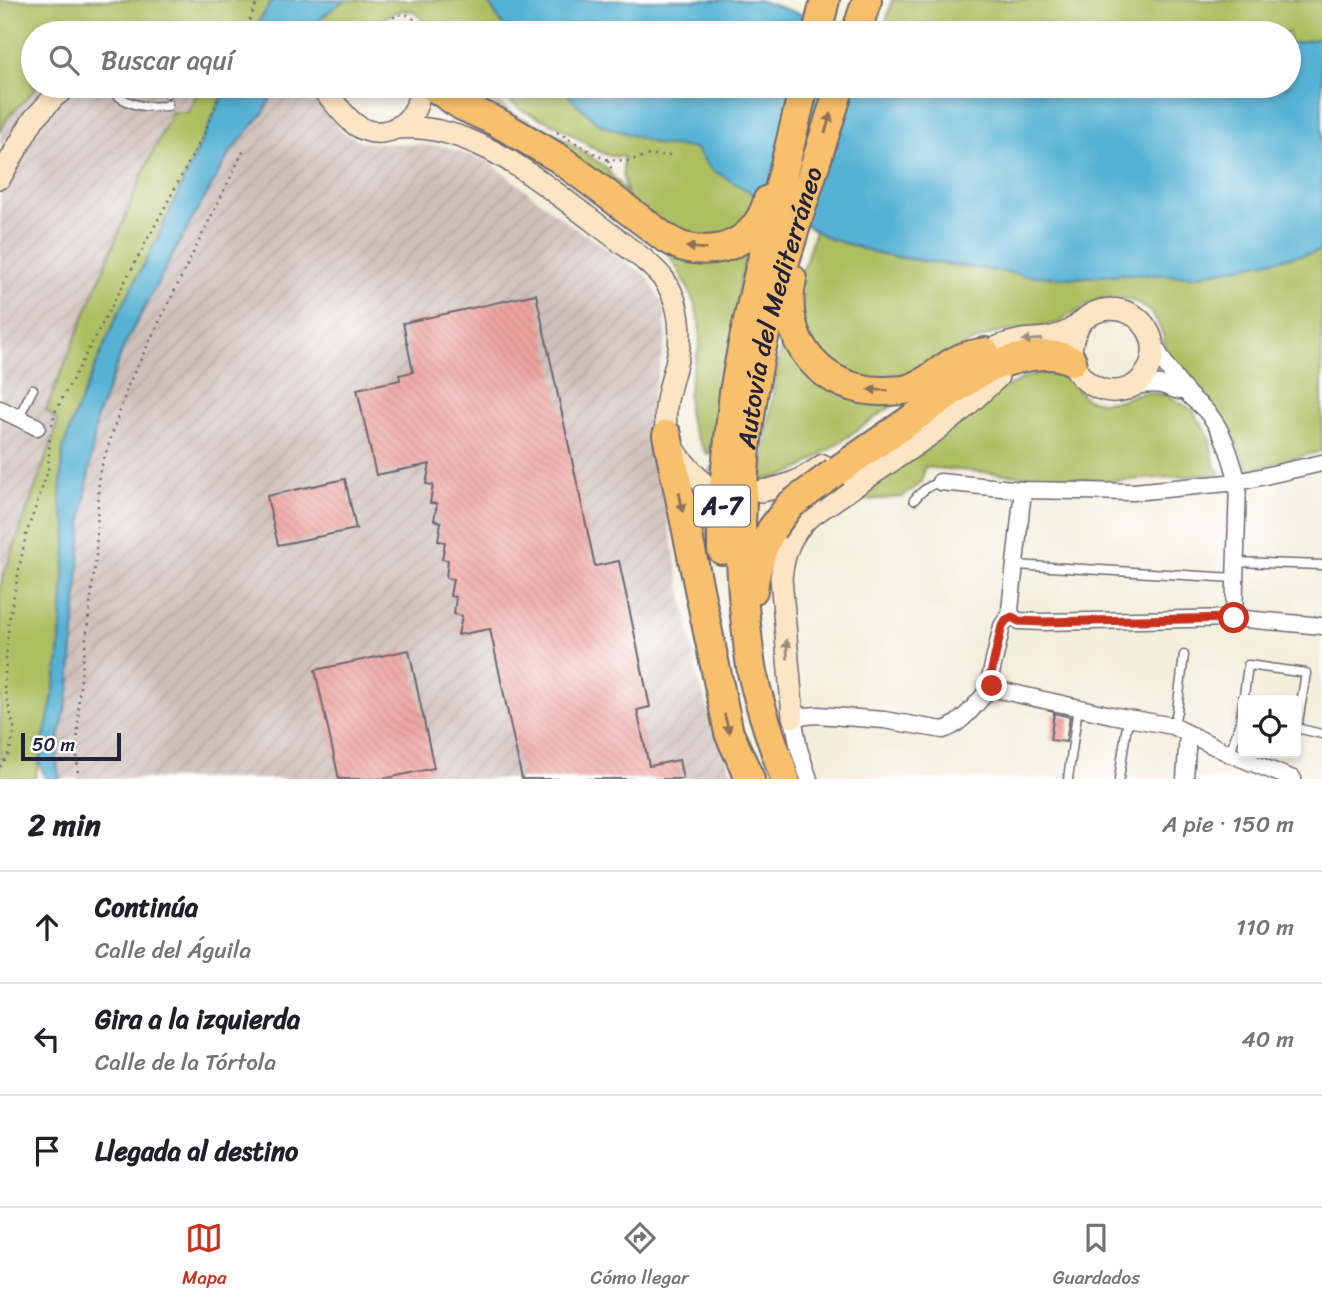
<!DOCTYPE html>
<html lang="es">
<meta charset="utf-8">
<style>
body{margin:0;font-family:Sriracha,sans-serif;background:#f6f6f6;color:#202124}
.controls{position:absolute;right:21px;bottom:21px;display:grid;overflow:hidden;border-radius:7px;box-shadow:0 4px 10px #0003}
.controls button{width:63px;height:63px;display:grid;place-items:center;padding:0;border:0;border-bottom:2px solid #e0e0e0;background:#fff;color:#202124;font:35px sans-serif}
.scale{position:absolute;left:21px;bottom:18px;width:100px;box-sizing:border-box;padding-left:7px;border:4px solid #22223b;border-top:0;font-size:19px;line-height:24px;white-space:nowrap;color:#22223b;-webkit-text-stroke:5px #fff;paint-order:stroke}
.stop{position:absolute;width:21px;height:21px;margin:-16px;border:5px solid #c8321e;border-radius:50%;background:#fff}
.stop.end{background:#c8321e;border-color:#fff;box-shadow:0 2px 7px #0008}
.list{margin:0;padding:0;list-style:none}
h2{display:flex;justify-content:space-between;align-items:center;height:91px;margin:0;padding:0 28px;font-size:30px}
h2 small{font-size:23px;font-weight:400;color:#757577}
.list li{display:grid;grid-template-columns:46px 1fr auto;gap:21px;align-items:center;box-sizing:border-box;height:112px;padding:0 28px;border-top:2px solid #e0e0e0}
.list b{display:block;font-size:26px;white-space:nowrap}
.list p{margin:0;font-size:23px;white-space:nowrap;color:#757577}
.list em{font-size:23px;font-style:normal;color:#757577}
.icon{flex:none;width:38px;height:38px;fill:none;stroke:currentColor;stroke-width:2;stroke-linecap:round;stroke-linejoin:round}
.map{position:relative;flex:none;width:1322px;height:779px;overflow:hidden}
.search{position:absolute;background:#fff;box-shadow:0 4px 10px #0003;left:21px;right:21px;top:21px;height:77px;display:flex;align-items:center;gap:18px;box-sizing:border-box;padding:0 24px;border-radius:38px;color:#757577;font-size:26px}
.sheet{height:427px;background:#fff}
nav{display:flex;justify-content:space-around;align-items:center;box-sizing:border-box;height:98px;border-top:2px solid #e0e0e0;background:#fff;font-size:19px;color:#757577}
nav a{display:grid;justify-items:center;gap:4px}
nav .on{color:#c8321e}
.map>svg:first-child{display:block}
.industrial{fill:url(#industrial-furrows)}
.grass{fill:#adbe61;stroke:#68704e;stroke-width:2}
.water{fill:#56b2d4;stroke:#3c6a88;stroke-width:2}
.building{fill:url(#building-back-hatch)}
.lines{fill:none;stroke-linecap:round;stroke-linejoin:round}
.secondary-tunnel{stroke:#cac5bc;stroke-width:21;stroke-dasharray:21 10;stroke-linecap:butt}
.lane-casing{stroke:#6c6973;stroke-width:11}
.street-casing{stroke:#6c6973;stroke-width:19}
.secondary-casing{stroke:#6c6973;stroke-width:24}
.highway-casing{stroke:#6c6973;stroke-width:32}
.path{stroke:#6c6973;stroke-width:2.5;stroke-dasharray:2 5;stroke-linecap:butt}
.lane{stroke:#fff;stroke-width:8}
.street{stroke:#fff;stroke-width:16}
.secondary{stroke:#fce5c4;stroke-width:21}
.highway{stroke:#f8bf6c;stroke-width:28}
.highway-bridge-casing{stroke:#6c6973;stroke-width:32;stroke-linecap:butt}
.highway-bridge{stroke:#f8bf6c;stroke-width:28}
.oneway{fill:#8d7054}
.oneway2{fill:#9a8d86}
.route{stroke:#c8321e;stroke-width:9}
.labels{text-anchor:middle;stroke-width:7;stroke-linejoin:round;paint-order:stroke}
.shield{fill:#fff;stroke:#646476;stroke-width:2}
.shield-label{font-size:24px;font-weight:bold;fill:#22223b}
.street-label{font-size:26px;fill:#22223b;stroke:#fff}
</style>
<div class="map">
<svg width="1322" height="779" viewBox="0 0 1322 779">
<defs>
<pattern id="industrial-furrows" width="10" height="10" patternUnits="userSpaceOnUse" patternTransform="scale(1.75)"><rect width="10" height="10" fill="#cfc0ba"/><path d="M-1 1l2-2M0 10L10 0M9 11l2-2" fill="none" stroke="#b1a5a1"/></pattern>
<pattern id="building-back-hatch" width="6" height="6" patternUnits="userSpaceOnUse" patternTransform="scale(1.75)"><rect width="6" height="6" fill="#eda29e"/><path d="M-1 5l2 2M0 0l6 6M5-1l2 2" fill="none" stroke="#cb8b89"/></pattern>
</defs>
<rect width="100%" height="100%" fill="#fff"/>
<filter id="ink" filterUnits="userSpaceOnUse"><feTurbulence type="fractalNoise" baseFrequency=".0143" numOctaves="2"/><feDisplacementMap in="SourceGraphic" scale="14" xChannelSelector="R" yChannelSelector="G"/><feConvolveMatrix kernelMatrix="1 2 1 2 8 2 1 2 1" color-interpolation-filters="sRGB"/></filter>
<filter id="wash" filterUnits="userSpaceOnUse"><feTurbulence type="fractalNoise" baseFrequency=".00686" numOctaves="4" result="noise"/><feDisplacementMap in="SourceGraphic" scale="28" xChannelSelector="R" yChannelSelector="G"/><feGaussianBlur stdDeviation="1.57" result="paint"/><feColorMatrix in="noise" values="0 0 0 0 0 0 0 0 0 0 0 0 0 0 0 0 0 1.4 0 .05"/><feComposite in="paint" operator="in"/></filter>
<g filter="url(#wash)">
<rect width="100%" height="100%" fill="#f4eedc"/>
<path class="industrial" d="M38,86H298L322,103L342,132L363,142L443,146L488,161L568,223L647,276L664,306L666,338L648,417L700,687L734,779H45L40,763L35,779H0V132L7,118Z"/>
<path class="grass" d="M0,0H273L251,33H169L157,32L152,33H33V86H38L7,118L0,132Z
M346,0H487L507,33C485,33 462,36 440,33C430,32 426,23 419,16C402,0 379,22 366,33H304L337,5Z
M892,0H1322V38L1289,44V33H883Z
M201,86H227L158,237L116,318L77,409L63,449L60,501L67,527L59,659L52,701L35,779H0V586L56,430L57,420L46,410L144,171L172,112H188Z
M447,86H476L511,113L555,133L604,166L628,194L623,178V157L611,156L600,152L558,126L521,110L490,86H558L599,124L660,145L695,148L711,169L760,196L740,232L689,241Z
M815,230L828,238L883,255L961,267L1074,278L1125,274L1193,276L1322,251V451L1248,470L1238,446L1223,422L1186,380L1167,354L1163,335L1158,323L1149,311L1131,300L1116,299H1100L1082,308L1058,323L992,334L967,344L907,382L840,375L802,332V273Z
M756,241L744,266L739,286L735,338L708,455C685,423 684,406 693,369C696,359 700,347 700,337C701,307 683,276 667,252Z
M787,321L791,342L902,399L803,467L783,476L762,480C767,426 775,373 787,321Z
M1051,369L1063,370L1071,378L1079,392L1086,399L1101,402L1121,400L1136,394L1147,392L1169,396L1193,411L1209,436L1215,467L1221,474L1112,481L1016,475L924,467L922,482L902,497L868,500L862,496C885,479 909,462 932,444C970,413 1001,381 1051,369Z
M683,473L693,486L704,497L720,641Z"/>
<path class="water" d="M273,0H346L337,5L304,33H251Z
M487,0H759L857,33H507Z
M1322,38V251L1193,276L1125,274L1074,278L1032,276L883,255L828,238L711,169L695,148L660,145L599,124L558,86H1289V44Z
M227,86H276L265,111L231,151L178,245L125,344L97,417L83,513L70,687L57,748V765L60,779H45L39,762L52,701L59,659L67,527L60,501L63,449L77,409L116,318L158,237Z"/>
<g id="blocks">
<path class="building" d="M536,294L595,566L619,561L650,707L637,710L649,766L679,760L683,779H522L490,629L458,635L462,616L454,614L456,597L450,596L453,579L446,578L448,560L442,559L445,542L438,541L441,522L434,520L437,504L430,503L433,485L426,484L430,464L376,475L357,389L400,380L399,375L413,372L403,323Z
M345,479L356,529L278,545L267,496Z
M409,650L434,768L383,779H339L315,670Z
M1054,713L1070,717L1066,742L1050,740Z"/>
</g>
</g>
<g filter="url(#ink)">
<use href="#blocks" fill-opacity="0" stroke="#6c6973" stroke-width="2"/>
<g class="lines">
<path class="secondary-tunnel" d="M706,469L735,485"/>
<g class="lane-casing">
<path id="lane" d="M108,86C115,96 131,105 144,106C151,107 160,106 168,106V104
M167,86V93
M18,418L33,389
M914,500C921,491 929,485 940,482
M1235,562L1322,565
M1015,565L1235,578
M1241,718L1248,665L1306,673L1297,728
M1173,726L1177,711L1184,655
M1296,728L1322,734
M1230,754L1241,718L1243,719
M1068,779L1078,707
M1119,779L1128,718"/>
</g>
<g class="street-casing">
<path id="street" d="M1153,342C1162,361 1173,378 1187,393C1193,400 1201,405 1207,412C1224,431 1231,458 1238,482L1234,618
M1131,386C1142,385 1151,383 1161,385C1170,387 1176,392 1184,391
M0,409L37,427
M940,482L1023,490L1010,610L1012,617L1006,620L1002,626L990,678V682L995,689L1111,715L1173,726L1230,754L1293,779
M1023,490L1133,492L1238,482L1322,463
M1012,617L1019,621L1043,622L1234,618L1322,626
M809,779L799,749L793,717L818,715L884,720L943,730C962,725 978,701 992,686
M1185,779L1188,734"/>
</g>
<g class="secondary-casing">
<path id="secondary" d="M318,86C339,102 350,135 382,132C391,131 400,127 406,121C416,112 420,99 419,86
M395,128C462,122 519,165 569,203C593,221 618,240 642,258C650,265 659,272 665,281C681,304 683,337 676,364C670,387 662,409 667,433C671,451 692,472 705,485
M0,178L33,120L55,96L69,86
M972,360C988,350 1003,343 1022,340C1034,338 1047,340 1059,335C1074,331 1079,322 1090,315C1109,304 1135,309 1147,329C1155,341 1155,357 1148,370C1123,416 1048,380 1079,325
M761,491C789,486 800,481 823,465
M793,717L781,578C784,552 790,535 809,517L927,437L959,413L998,377"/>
</g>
<g class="highway-casing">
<g id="highway">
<path d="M817,33L825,0"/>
<path d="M856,33L867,0"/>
<path d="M432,86L462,106L495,121L560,159L664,237C670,240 677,245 684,247C724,257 757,239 768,200"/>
<path d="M792,279C778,341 824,394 887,391C894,390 902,391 908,389C928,384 941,367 959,359C967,355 977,354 985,352"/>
<path d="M667,435L729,733L750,779"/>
<path d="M835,472L977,374C1000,361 1047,347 1072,361"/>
<path d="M722,550V506L734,392L742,348L755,289L804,86"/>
<path d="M753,590C756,568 761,548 772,529"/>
<path id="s1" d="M785,779C773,744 760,709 752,672C749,657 748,641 746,625C735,538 743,447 759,361C765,330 774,299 783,268C801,207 821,147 840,86"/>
</g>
</g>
<path class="path" d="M244,33L258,0
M379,33C386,23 398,8 411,17C417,21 422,28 428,33
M483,86L500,99
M557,132L604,159L627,161L650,155H670
M608,160L613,173
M52,425L55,412L204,134L223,86
M0,767L9,753L15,731L4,688L9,620L26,535L48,471L50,434
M78,779L77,755L79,695L96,557L99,474L129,383L244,150"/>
<use href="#lane" class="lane"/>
<use href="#street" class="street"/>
<use href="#secondary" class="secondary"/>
<use href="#highway" class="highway"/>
<g class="highway-bridge-casing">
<path id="highway-bridge" d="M772,529L789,506L835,472"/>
</g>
<use href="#highway-bridge" class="highway-bridge"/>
</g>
<defs><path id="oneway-solid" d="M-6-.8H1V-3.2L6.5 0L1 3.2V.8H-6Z" transform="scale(1.75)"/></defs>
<g class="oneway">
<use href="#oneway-solid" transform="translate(828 123) rotate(-73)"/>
<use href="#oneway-solid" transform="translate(696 248) rotate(-174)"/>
<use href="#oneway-solid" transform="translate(878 390) rotate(-177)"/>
<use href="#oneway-solid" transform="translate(681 502) rotate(79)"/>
<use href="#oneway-solid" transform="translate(727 724) rotate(76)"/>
</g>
<g class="oneway2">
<use href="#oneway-solid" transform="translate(1032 340) rotate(175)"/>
<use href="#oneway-solid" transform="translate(787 649) rotate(-93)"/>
</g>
</g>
<g class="lines" filter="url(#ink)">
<path class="route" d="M992,686L990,678L1002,626L1006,620L1012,617L1019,621L1042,622L1234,618"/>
</g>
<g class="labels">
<rect class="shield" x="694" y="485.5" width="56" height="41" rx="5"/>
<g class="shield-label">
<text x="722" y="514">A-7</text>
</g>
<g class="street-label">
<text dy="9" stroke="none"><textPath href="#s1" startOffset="481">Autovía del Mediterráneo</textPath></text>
</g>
</g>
</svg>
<div class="controls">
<button><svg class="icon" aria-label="locate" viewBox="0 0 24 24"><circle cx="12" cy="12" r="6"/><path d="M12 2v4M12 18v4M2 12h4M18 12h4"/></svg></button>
</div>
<div class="scale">50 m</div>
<div class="stop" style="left:1234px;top:618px"></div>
<div class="stop end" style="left:992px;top:686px"></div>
<div class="search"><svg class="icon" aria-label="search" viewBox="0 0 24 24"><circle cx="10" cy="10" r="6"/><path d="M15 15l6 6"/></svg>Buscar aquí</div>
</div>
<section class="sheet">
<h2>2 min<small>A pie · 150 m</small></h2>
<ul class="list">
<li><svg class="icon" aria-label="ahead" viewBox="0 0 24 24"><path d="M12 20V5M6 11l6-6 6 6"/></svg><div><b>Continúa</b><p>Calle del Águila</p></div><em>110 m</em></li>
<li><svg class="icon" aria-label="left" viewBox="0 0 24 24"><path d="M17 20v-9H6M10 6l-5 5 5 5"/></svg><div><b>Gira a la izquierda</b><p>Calle de la Tórtola</p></div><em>40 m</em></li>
<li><svg class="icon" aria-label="arrive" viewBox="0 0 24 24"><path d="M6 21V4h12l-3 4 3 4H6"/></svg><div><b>Llegada al destino</b></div></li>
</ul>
</section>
<nav>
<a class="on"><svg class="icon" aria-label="map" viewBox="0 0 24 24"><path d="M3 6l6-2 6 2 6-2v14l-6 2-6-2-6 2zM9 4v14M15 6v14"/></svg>Mapa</a>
<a><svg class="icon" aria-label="directions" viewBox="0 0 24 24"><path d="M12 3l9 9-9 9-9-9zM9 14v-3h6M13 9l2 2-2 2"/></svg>Cómo llegar</a>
<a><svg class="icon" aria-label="saved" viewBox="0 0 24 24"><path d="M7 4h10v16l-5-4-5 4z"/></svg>Guardados</a>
</nav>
